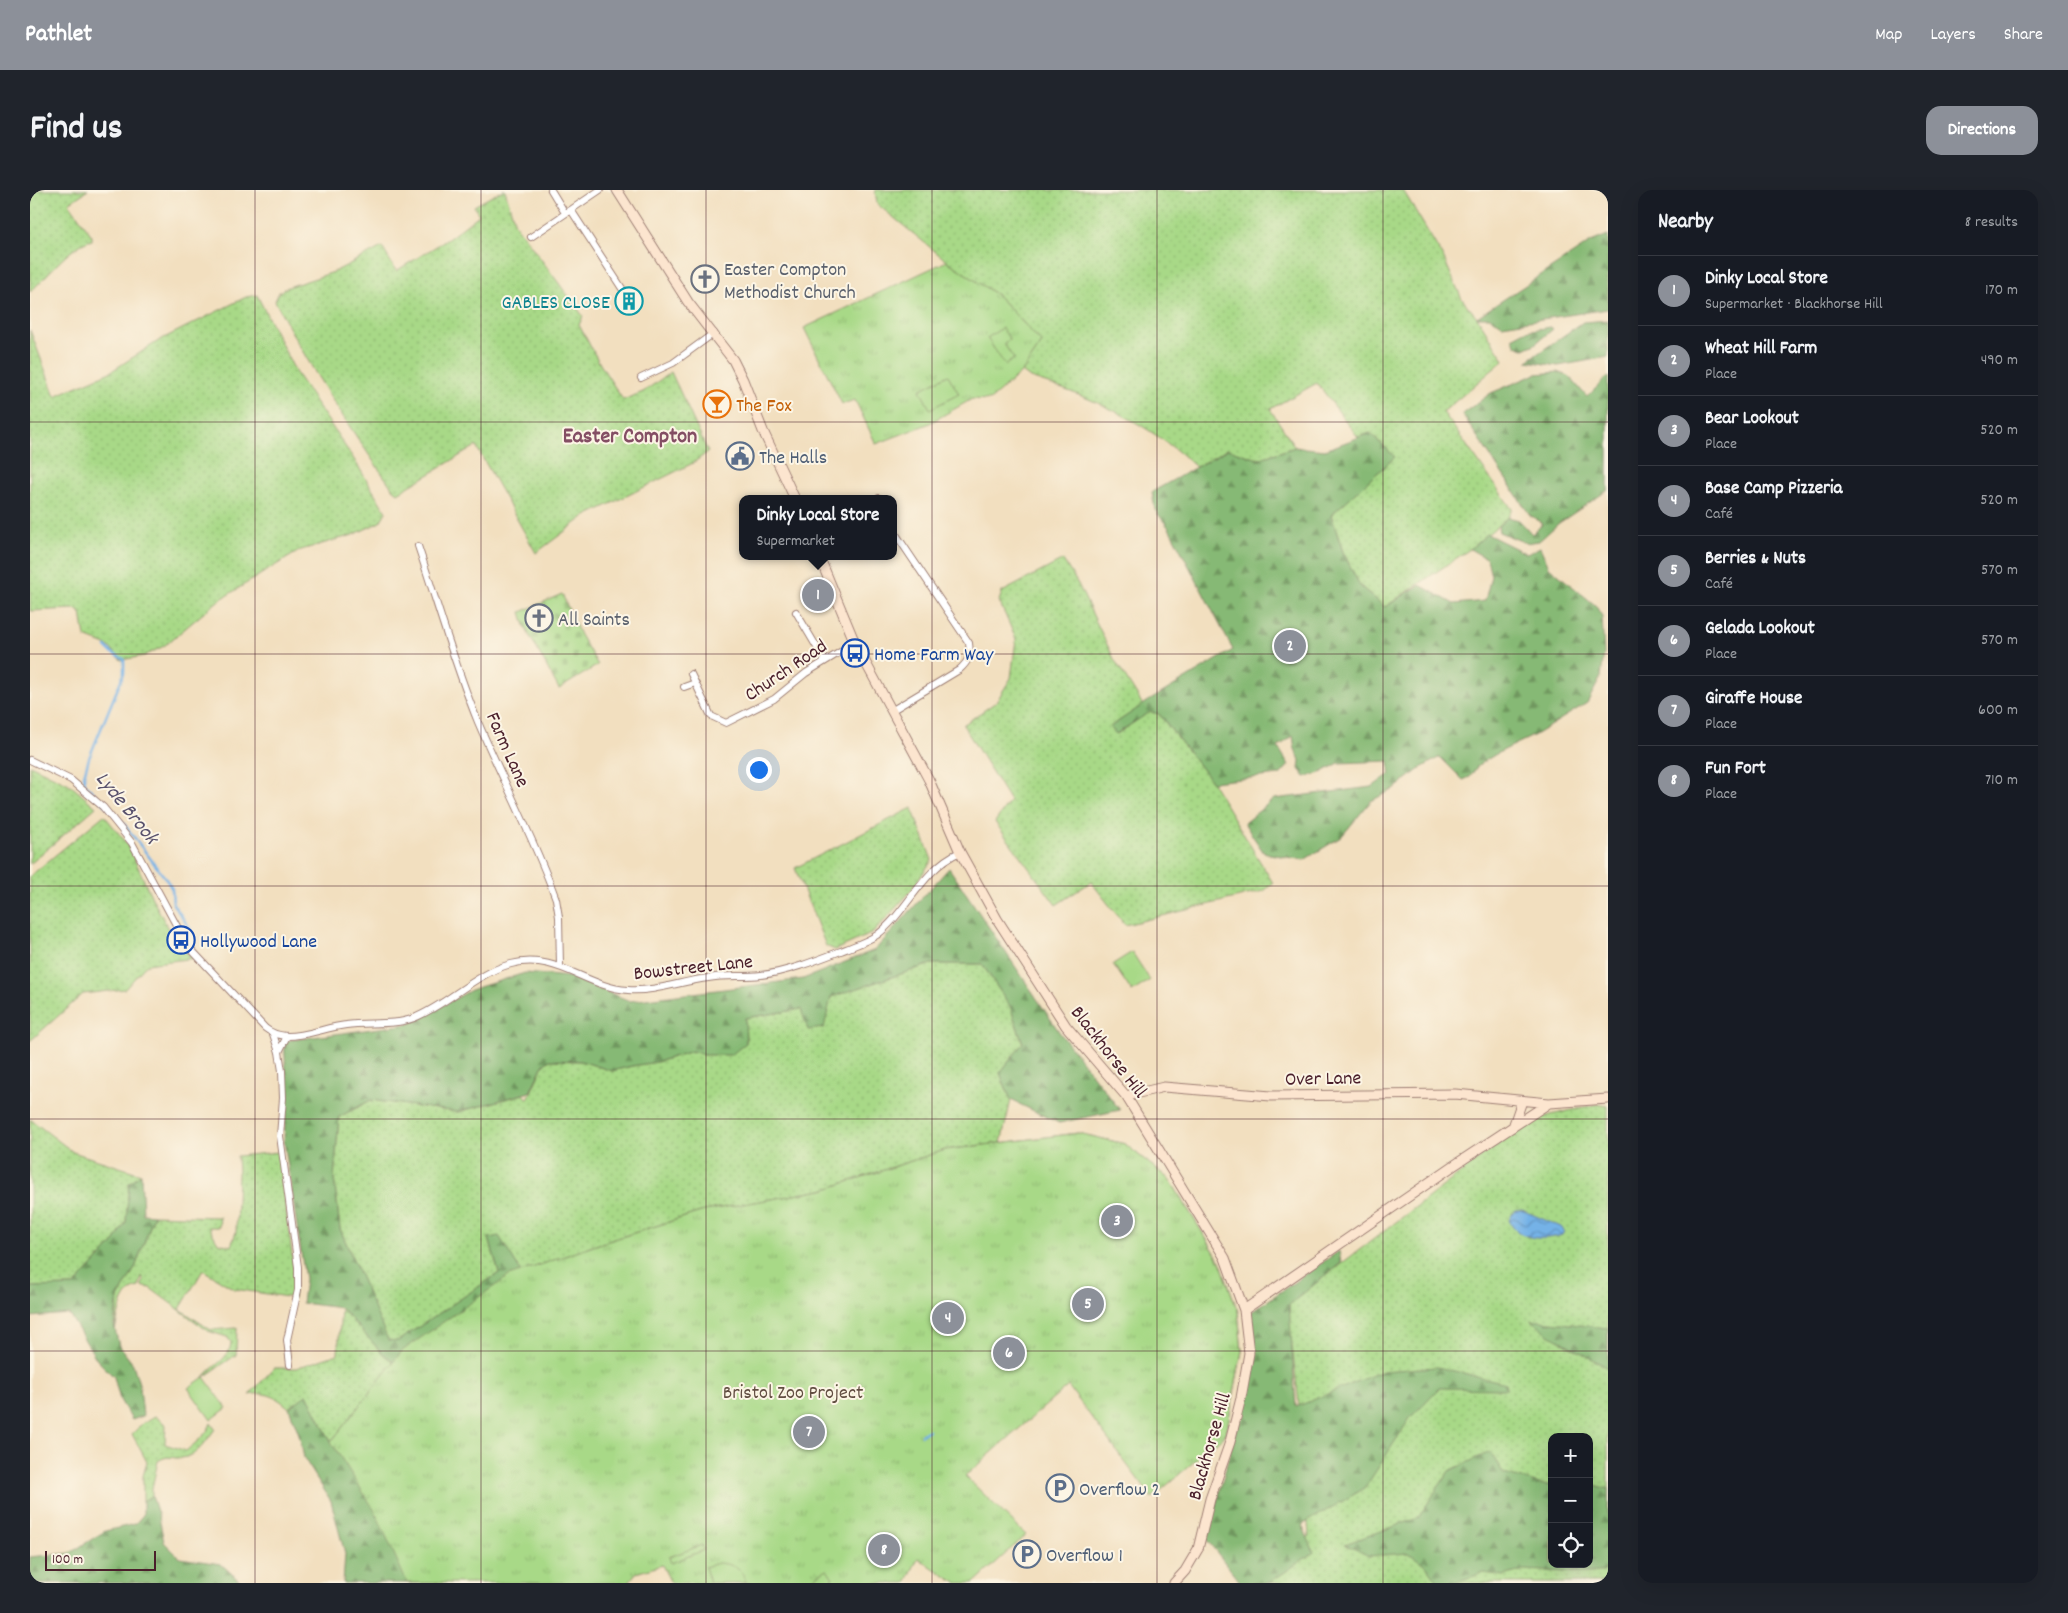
<!DOCTYPE html>
<meta charset="utf-8">
<style>
body{margin:0;font-family:Dekko,sans-serif;background:#20242c;color:#f1f3f6}
.controls{position:absolute;right:15px;bottom:15px;display:grid;overflow:hidden;border-radius:10px;box-shadow:0 5px 20px #0002}
.controls button{width:45px;height:45px;display:grid;place-items:center;padding:0;border:0;border-bottom:1px solid #363941;background:#171b24;color:#f1f3f6;font:25px sans-serif}
.scale{position:absolute;left:15px;bottom:12px;width:111px;box-sizing:border-box;padding-left:5px;border:2px solid #4a1f2b;border-top:0;font-size:14px;line-height:18px;white-space:nowrap;color:#4a1f2b;-webkit-text-stroke:4px #fcf5e5;paint-order:stroke}
.you{position:absolute;left:728px;top:579px;width:18px;height:18px;margin:-12px;border:4px solid #fff;border-radius:50%;background:#1a73e8;box-shadow:0 0 0 8px #1a73e833}
.badge{display:grid;place-items:center;width:32px;height:32px;border-radius:50%;background:#8c9099;color:#fff;font-size:16px;font-weight:700}
.pin{position:absolute;translate:-50% -50%;border:2px solid #fff;box-shadow:0 1px 5px #0006}
.popup{position:absolute;left:709px;top:305px;width:158px;height:65px;box-sizing:border-box;display:grid;place-content:center;border-radius:10px;background:#171b24;filter:drop-shadow(0 1px 4px #0005);font-size:16px;white-space:nowrap;color:#9ea1a6}
.popup b{font-size:19px;color:#f1f3f6}
.popup::after{content:'';position:absolute;left:50%;top:100%;margin-left:-10px;border:10px solid transparent;border-top-color:#171b24}
.list{margin:0;padding:0;list-style:none}
h2{display:flex;justify-content:space-between;align-items:center;height:65px;margin:0;padding:0 20px;font-size:21px}
h2 small{font-size:16px;font-weight:400;color:#9ea1a6}
.list li{display:grid;grid-template-columns:32px 1fr auto;gap:15px;align-items:center;box-sizing:border-box;height:70px;padding:0 20px;border-top:1px solid #363941}
.list b{display:block;font-size:19px;white-space:nowrap}
.list p{margin:0;font-size:16px;white-space:nowrap;color:#9ea1a6}
.list em{font-size:16px;font-style:normal;color:#9ea1a6}
.icon{flex:none;width:28px;height:28px;fill:none;stroke:currentColor;stroke-width:2;stroke-linecap:round;stroke-linejoin:round}
.map{position:relative;flex:none;width:1578px;height:1393px;overflow:hidden;border-radius:15px}
header{display:flex;align-items:center;gap:30px;box-sizing:border-box;height:70px;padding:0 25px;background:#8c9099;color:#fff}
header strong{font-size:24px}
nav{display:flex;gap:28px;margin-inline-start:auto;font-size:18px}
.intro{display:flex;align-items:center;justify-content:space-between;box-sizing:border-box;height:120px;padding:0 30px}
h1{margin:0;font-size:35px}
.button{padding:12px 22px;border-radius:15px;background:#8c9099;color:#fff;font-size:18px;font-weight:700}
main{display:flex;gap:30px;padding:0 30px}
aside{flex:1;background:#171b24;border-radius:15px;box-shadow:0 5px 20px #0002}
.map>svg:first-child{display:block}
.grass{fill:url(#grass-dots);stroke:#797c59;fill-rule:evenodd}
.forest{fill:url(#forest-firs);stroke:#686c50}
.cemetery{fill:url(#cemetery-stones);stroke:#797c59}
.park{fill:url(#park-tufts);stroke:#797c59}
.garden{fill:#a8d987;stroke:#797c59}
.water{fill:url(#water-waves);stroke:#5f6889}
.lines{fill:none;stroke-linecap:round;stroke-linejoin:round}
.stream{stroke:#74b2e7;stroke-width:2.5}
.street-casing{stroke:#9e7f75;stroke-width:8}
.secondary-casing{stroke:#9e7f75;stroke-width:11}
.street{stroke:#fff;stroke-width:6}
.secondary{stroke:#fce5cf;stroke-width:9}
.grid{fill:none;stroke:#4a1f2b;stroke-width:1;stroke-opacity:0.55}
.labels{text-anchor:middle;stroke-width:4;stroke-linejoin:round;paint-order:stroke}
.worship-label{font-size:20px;fill:#5b616d;stroke:#fcf5e5;text-anchor:start}
.culture-label{font-size:20px;fill:#0d838f;stroke:#fcf5e5;text-anchor:end}
.food-label{font-size:20px;fill:#c56008;stroke:#fcf5e5;text-anchor:start}
.service-label{font-size:20px;fill:#4e5e75;stroke:#fcf5e5;text-anchor:start}
.transit-label{font-size:20px;fill:#164399;stroke:#fcf5e5;text-anchor:start}
.street-label{font-size:20px;fill:#4a1f2b;stroke:#fcf5e5}
.park-label{font-size:20px;fill:#624e42;stroke:#fcf5e5}
.water-label{font-size:21px;font-style:italic;fill:#59526d;stroke:#fcf5e5}
.quarter-label{font-size:22px;font-weight:bold;fill:#844e64;stroke:#fcf5e5}
</style>
<header>
<strong>Pathlet</strong>
<nav><a>Map</a><a>Layers</a><a>Share</a></nav>
</header>
<div class="intro"><h1>Find us</h1><a class="button">Directions</a></div>
<main>
<div class="map">
<svg width="1578" height="1393" viewBox="0 0 1578 1393">
<defs>
<pattern id="grass-dots" width="8" height="8" patternUnits="userSpaceOnUse" patternTransform="scale(1.25)"><rect width="8" height="8" fill="#a8d987"/><path d="M2 2h.1M6 6h.1" fill="none" stroke="#92ba75" stroke-width="1.8" stroke-linecap="round"/></pattern>
<pattern id="forest-firs" width="22" height="20" patternUnits="userSpaceOnUse" patternTransform="scale(1.25)"><rect width="22" height="20" fill="#86b974"/><path d="M5 1l3.5 6h-7zM16 11l3.5 6h-7z" fill="#70965f"/></pattern>
<pattern id="cemetery-stones" width="16" height="16" patternUnits="userSpaceOnUse" patternTransform="scale(1.25)"><rect width="16" height="16" fill="#a8d987"/><path d="M2 7V4a2 2 0 0 1 4 0v3zM10 15v-3a2 2 0 0 1 4 0v3z" fill="#92ba75"/></pattern>
<pattern id="park-tufts" width="24" height="20" patternUnits="userSpaceOnUse" patternTransform="scale(1.25)"><rect width="24" height="20" fill="#a8d987"/><path d="M3 7l-1-3M5 7V3M7 7l1-3M15 17l-1-3M17 17v-4M19 17l1-3" fill="none" stroke="#92ba75"/></pattern>
<pattern id="water-waves" width="16" height="10" patternUnits="userSpaceOnUse" patternTransform="scale(1.25)"><rect width="16" height="10" fill="#74b2e7"/><path d="M0 5q4-4 8 0t8 0" fill="none" stroke="#6190bb"/></pattern>
</defs>
<rect width="100%" height="100%" fill="#fcf5e5"/>
<filter id="ink" filterUnits="userSpaceOnUse"><feTurbulence type="fractalNoise" baseFrequency=".02" numOctaves="2"/><feDisplacementMap in="SourceGraphic" scale="10" xChannelSelector="R" yChannelSelector="G"/><feConvolveMatrix kernelMatrix="1 2 1 2 8 2 1 2 1" color-interpolation-filters="sRGB"/></filter>
<filter id="wash" filterUnits="userSpaceOnUse"><feTurbulence type="fractalNoise" baseFrequency=".0096" numOctaves="4" result="noise"/><feDisplacementMap in="SourceGraphic" scale="20" xChannelSelector="R" yChannelSelector="G"/><feGaussianBlur stdDeviation="1.12" result="paint"/><feColorMatrix in="noise" values="0 0 0 0 0 0 0 0 0 0 0 0 0 0 0 0 0 1.4 0 .05"/><feComposite in="paint" operator="in"/></filter>
<g filter="url(#wash)">
<rect width="100%" height="100%" fill="#f2dfbf"/>
<path class="grass" d="M0,0H58L39,13L62,46V50C39,56 18,86 0,102Z
M473,0H475L485,34L553,126L549,135L570,174L593,210L613,202L641,182L678,262L663,273L554,327L506,363L446,256L368,303L363,299C320,239 279,177 245,111L249,102L258,97L304,82L352,57L366,81L418,49L449,25L444,16Z
M845,0H1373L1413,67L1432,109L1447,127L1474,170L1413,222L1482,319L1478,327L1440,359L1355,417L1330,396L1313,362L1301,324L1365,267L1340,243L1328,247L1287,193L1240,219L1265,257L1228,269L1197,259L1166,277C1116,231 1064,208 1000,188L992,182L1012,153L968,106L917,71L847,14Z
M227,105L266,183L325,271L356,322L350,332L323,345L271,360L246,375L188,411L134,456L114,466L91,470L78,456L55,447L51,423L45,419L0,421V140L25,206L80,182L130,150L216,107Z
M1033,370L1048,394L1084,469L1113,515L1080,537L1087,544L1120,521L1129,524L1182,592L1243,693L1234,701L1095,735L1061,692L1026,715L965,632L980,611L933,535L966,512L981,488L986,449L969,411L972,402Z
M0,575L39,594L66,617L0,674Z
M882,618L902,670L880,702L843,743L805,760L796,756L765,678Z
M74,625L98,655L122,708L148,757L165,768L117,774L95,799L53,804L0,851V686Z
M901,774H952L980,816L993,854L970,883L981,910L971,953L915,960L793,1000L674,1021L569,1054L491,1082L488,1076L459,1048L469,1083L368,1151H358L310,1039L304,988L309,927L341,910L428,922L494,904L498,909L513,875L520,870L551,871L582,881L602,876L627,872L662,861L674,865L716,853L715,828L771,819L801,807Z
M1567,914L1578,916V1393H1222L1279,1346L1268,1206L1257,1115L1500,930ZM1522,1247H1559V1374H1522Z
M0,929L43,962L111,984L99,993L96,1032L85,1051L44,1096L0,1097Z
M249,962L265,1089L264,1108L204,1099L173,1080L150,1119L181,1140L207,1138L206,1165L174,1187C184,1174 200,1169 201,1152L197,1147L178,1141L120,1098L111,1096L114,1091L112,1086L109,1097C91,1100 89,1125 85,1140L88,1108L105,1078L124,1025L190,1027L189,1037H179L188,1053L201,1056L206,1042L208,983L207,966Z
M311,1118L353,1164L364,1172L301,1252L277,1205L259,1218C247,1207 236,1201 219,1205L244,1178H266L308,1164Z
M125,1226L136,1235L135,1254L156,1261C165,1253 177,1245 181,1233L185,1239C176,1251 168,1266 152,1268C141,1269 139,1264 128,1271L122,1298V1306L113,1311V1286L117,1272L102,1244L113,1233Z"/>
<path class="forest" d="M1578,45V119L1472,135L1460,127H1447L1561,52Z
M1578,130V167L1528,176L1497,171L1553,132Z
M1521,137L1523,139L1505,154L1494,159L1486,156L1482,148L1495,141Z
M1528,182L1539,186L1557,207L1578,186V300L1529,333L1509,351L1496,353L1469,342L1468,336L1478,327L1489,330L1502,344L1513,334L1500,325L1432,224L1461,203L1506,184Z
M1340,243L1365,267L1301,325L1313,362L1330,396L1355,417L1390,395L1424,414L1455,411L1461,386L1457,369L1440,359L1457,344L1497,364L1510,357L1519,377L1565,415L1572,426L1574,463L1571,487L1557,513L1505,545L1468,563L1448,575L1440,587L1433,590L1410,567L1391,578L1364,599L1341,611L1311,647L1274,670L1234,663L1214,633L1244,609L1342,597L1360,584L1359,571L1309,573L1291,583L1275,587L1269,579L1270,570L1265,559L1263,546L1248,557L1259,575L1250,585L1182,592L1129,524L1120,522L1086,544L1080,537L1117,512L1203,460L1139,338L1125,320L1122,302L1198,259L1228,269L1265,257L1295,260Z
M919,678L1030,843L1090,920L1029,933L981,910L970,883L993,853L980,816L952,774H901L801,807L794,838L778,840L771,819L715,828L716,853L701,865H674L662,861L627,872L602,876L582,881L551,871L520,870L513,875L500,902L428,922L341,910L309,927L304,988L310,1039L358,1150L368,1151L469,1083L459,1048L469,1046L491,1082L569,1054L674,1021L793,1000L915,960L1048,943L1095,954L1140,990L1190,1071L1208,1122L1212,1161L1196,1244L1116,1169L404,1393H313L315,1364L301,1311L274,1268L269,1244L259,1218L277,1204L301,1252L364,1172L353,1164L311,1118L272,1113L275,1089L254,950L257,898L254,851L379,834L443,799L495,783L540,787L600,811L773,789L845,760Z
M111,984L113,1024L124,1025L105,1078L88,1108L84,1135L89,1156L103,1174L110,1197L113,1226L102,1230L90,1210L84,1187L67,1170L39,1124L0,1127V1097L44,1096L85,1051L96,1032L99,993Z
M1309,1061L1311,1073L1259,1115L1266,1217L1353,1181L1407,1177L1476,1193L1477,1199L1409,1198L1380,1228L1335,1298L1272,1335L1284,1362L1239,1393H1211L1177,1350L1223,1173L1220,1123Z
M1501,1130L1578,1138V1178L1519,1144Z
M1460,1262L1474,1284L1517,1296L1522,1294V1374H1559V1293L1578,1299V1381L1559,1383L1494,1380L1474,1386L1454,1383L1422,1393H1409L1397,1376L1379,1363L1339,1366L1315,1354L1388,1328L1419,1281Z
M122,1306L129,1327L134,1352L150,1368L191,1374L212,1393H0V1367L40,1363L75,1341L105,1334L113,1325V1311Z"/>
<path class="cemetery" d="M532,404L550,445L568,475L529,499L496,439L491,422Z"/>
<path class="park" d="M917,71L968,106L1012,153L992,182L960,210L942,209L898,234L846,254L825,210L812,214L774,138Z
M1048,943L1095,954L1140,990L1190,1071L1208,1122L1212,1161L1196,1244L1122,1308L1038,1196L935,1286L996,1345L944,1393H926L888,1368L876,1393H641L632,1375L606,1383L598,1393H377L345,1321L301,1252L372,1161L479,1086L569,1054L674,1021L793,1000L915,960Z"/>
<path class="garden" d="M972,138L980,150L974,154L984,169L975,175L957,148Z
M918,185L929,204L900,219L890,200Z
M1102,762L1120,790L1102,802L1083,774Z
M174,1187L197,1218L181,1230L158,1198Z
M672,1355L674,1360L641,1373L639,1367Z
M688,1373C702,1374 713,1378 716,1393H680L675,1377Z
M797,1379L803,1388L796,1393H775Z"/>
<path class="water" d="M1485,1020H1492L1531,1037L1534,1041L1532,1045C1514,1051 1486,1050 1479,1030Z"/>
<g class="lines">
<path class="stream" d="M76,457L82,463L94,469V483L59,568L54,585L55,594L94,634L136,689L142,699L143,714L161,740
M891,1245L899,1240"/>
</g>
</g>
<g filter="url(#ink)">
<g class="lines">
<g class="street-casing">
<path id="street" d="M521,0L535,23
M541,20L595,103
M501,47L570,0
M611,188L643,173L684,143
M849,308V309
M388,356C408,415 424,474 448,532C473,591 504,648 526,709L529,727L530,776
M766,422L795,471
M661,484L681,526L696,533L744,509L776,483L825,453
M654,497L665,493
M861,521L929,480C938,472 941,467 939,453L863,340
M0,570L41,590L73,617L102,653L157,755L235,838C241,843 247,845 256,846C274,847 297,837 316,835C338,832 363,836 384,828C419,814 444,784 481,774C527,762 555,797 598,800C625,802 652,791 678,788C695,785 714,787 731,785C758,782 790,769 816,759C826,755 838,751 847,745C878,721 893,678 930,662
M243,844L249,862L252,881L253,908L250,946L268,1077V1100L257,1150L260,1175
M249,862L257,846"/>
</g>
<g class="secondary-casing">
<path id="secondary" d="M587,0L658,112L703,170L713,190L733,241L765,309
M789,366L825,453L899,590L930,662L967,729L1036,836L1096,906L1195,1068L1214,1120L1219,1163L1211,1208L1200,1252L1180,1309L1168,1359L1155,1381L1144,1393
M1096,906L1134,897L1241,906L1425,904L1519,913L1578,909
M1483,937L1492,911
M1214,1120L1423,976L1519,913"/>
</g>
<use href="#street" class="street"/>
<use href="#secondary" class="secondary"/>
</g>
</g>
<path class="grid" d="M225,0V1393M451,0V1393M676,0V1393M902,0V1393M1127,0V1393M1353,0V1393M0,232H1578M0,464H1578M0,696H1578M0,929H1578M0,1161H1578"/>
<defs>
<g id="church-ring" transform="scale(1.4375)"><circle r="9.5" fill="#fcf5e5" stroke="#6b7280" stroke-width="1.5"/><path d="M-1.2-6h2.4v3.5h3.3v2.4h-3.3V6h-2.4V-.1h-3.3v-2.4h3.3Z" fill="#6b7280"/></g>
<g id="building-ring" transform="scale(1.4375)"><circle r="9.5" fill="#fcf5e5" stroke="#0f9aa8" stroke-width="1.5"/><path d="M-4-6H4V6H1V3H-1V6H-4ZM-2.5-4.3h1.7v1.8h-1.7ZM.8-4.3h1.7v1.8H.8ZM-2.5-1h1.7V.8h-1.7ZM.8-1h1.7V.8H.8Z" fill="#0f9aa8"/></g>
<g id="bar-ring" transform="scale(1.4375)"><circle r="9.5" fill="#fcf5e5" stroke="#e8710a" stroke-width="1.5"/><path d="M-6-5H6L.8 .8V4.5H3.5V6h-7V4.5H-.8V.8Z" fill="#e8710a"/></g>
<g id="civic-ring" transform="scale(1.4375)"><circle r="9.5" fill="#fcf5e5" stroke="#5c6f8a" stroke-width="1.5"/><path d="M-.6-6.5H3V-4.5H.6V-3L4-1V1h2V6H-6V1h2V-1L-.6-3ZM-1.2 2.5V6h2.4V2.5Z" fill="#5c6f8a"/></g>
<g id="bus-ring" transform="scale(1.4375)"><circle r="9.5" fill="#fcf5e5" stroke="#1a4fb4" stroke-width="1.5"/><path d="M-5-6H5V4H4V6H2V4H-2V6H-4V4H-5ZM-3.5-4V0h7V-4ZM-3.5 1.2v1.5H-2V1.2ZM2 1.2v1.5H3.5V1.2Z" fill="#1a4fb4"/></g>
<g id="parking-ring" transform="scale(1.4375)"><circle r="9.5" fill="#fcf5e5" stroke="#5c6f8a" stroke-width="1.5"/><path d="M-3.5-5.5H1a3.5 3.5 0 0 1 0 7H-1V5.5H-3.5ZM-1-3.4V-.6H.8a1.4 1.4 0 0 0 0-2.8Z" fill="#5c6f8a"/></g>
</defs>
<g fill-rule="evenodd">
<use href="#church-ring" x="675" y="89"/>
<use href="#building-ring" x="599" y="111"/>
<use href="#bar-ring" x="687" y="214"/>
<use href="#civic-ring" x="710" y="266"/>
<use href="#church-ring" x="509" y="428"/>
<use href="#bus-ring" x="825" y="463"/>
<use href="#bus-ring" x="151" y="750"/>
<use href="#parking-ring" x="1030" y="1298"/>
<use href="#parking-ring" x="997" y="1364"/>
</g>
<g class="labels">
<g class="worship-label">
<text x="694" y="85">Easter Compton<tspan x="694" dy="23">Methodist Church</tspan></text>
<text x="528" y="435">All Saints</text>
</g>
<g class="culture-label">
<text x="580" y="118">GABLES CLOSE</text>
</g>
<g class="food-label">
<text x="706" y="221">The Fox</text>
</g>
<g class="service-label">
<text x="729" y="273">The Halls</text>
<text x="1049" y="1305">Overflow 2</text>
<text x="1016" y="1371">Overflow 1</text>
</g>
<g class="transit-label">
<text x="844" y="470">Home Farm Way</text>
<text x="170" y="757">Hollywood Lane</text>
</g>
<g class="street-label">
<text transform="translate(755 479) rotate(-34)" y="7">Church Road</text>
<text transform="translate(479 559) rotate(66)" y="7">Farm Lane</text>
<text transform="translate(663 776) rotate(-6)" y="7">Bowstreet Lane</text>
<text transform="translate(1080 861) rotate(52)" y="7">Blackhorse Hill</text>
<text transform="translate(1293 887) rotate(-1)" y="7">Over Lane</text>
<text transform="translate(1178 1256) rotate(-74)" y="7">Blackhorse Hill</text>
</g>
<g class="park-label">
<text x="763" y="1208">Bristol Zoo Project</text>
</g>
<g class="water-label">
<text transform="translate(98 617) rotate(51)" y="7">Lyde Brook</text>
</g>
<g class="quarter-label">
<text x="600" y="252">Easter Compton</text>
</g>
</g>
</svg>
<div class="controls">
<button>+</button>
<button>−</button>
<button><svg class="icon" aria-label="locate" viewBox="0 0 24 24"><circle cx="12" cy="12" r="6"/><path d="M12 2v4M12 18v4M2 12h4M18 12h4"/></svg></button>
</div>
<div class="scale">100 m</div>
<div class="you"></div>
<div class="pin badge" style="left:788px;top:405px">1</div>
<div class="popup"><b>Dinky Local Store</b>Supermarket</div>
<div class="pin badge" style="left:1260px;top:456px">2</div>
<div class="pin badge" style="left:1087px;top:1031px">3</div>
<div class="pin badge" style="left:918px;top:1128px">4</div>
<div class="pin badge" style="left:1058px;top:1114px">5</div>
<div class="pin badge" style="left:979px;top:1163px">6</div>
<div class="pin badge" style="left:779px;top:1242px">7</div>
<div class="pin badge" style="left:854px;top:1360px">8</div>
</div>
<aside>
<h2>Nearby<small>8 results</small></h2>
<ul class="list">
<li><span class="badge">1</span><div><b>Dinky Local Store</b><p>Supermarket · Blackhorse Hill</p></div><em>170 m</em></li>
<li><span class="badge">2</span><div><b>Wheat Hill Farm</b><p>Place</p></div><em>490 m</em></li>
<li><span class="badge">3</span><div><b>Bear Lookout</b><p>Place</p></div><em>520 m</em></li>
<li><span class="badge">4</span><div><b>Base Camp Pizzeria</b><p>Café</p></div><em>520 m</em></li>
<li><span class="badge">5</span><div><b>Berries &amp; Nuts</b><p>Café</p></div><em>570 m</em></li>
<li><span class="badge">6</span><div><b>Gelada Lookout</b><p>Place</p></div><em>570 m</em></li>
<li><span class="badge">7</span><div><b>Giraffe House</b><p>Place</p></div><em>600 m</em></li>
<li><span class="badge">8</span><div><b>Fun Fort</b><p>Place</p></div><em>710 m</em></li>
</ul>
</aside>
</main>
